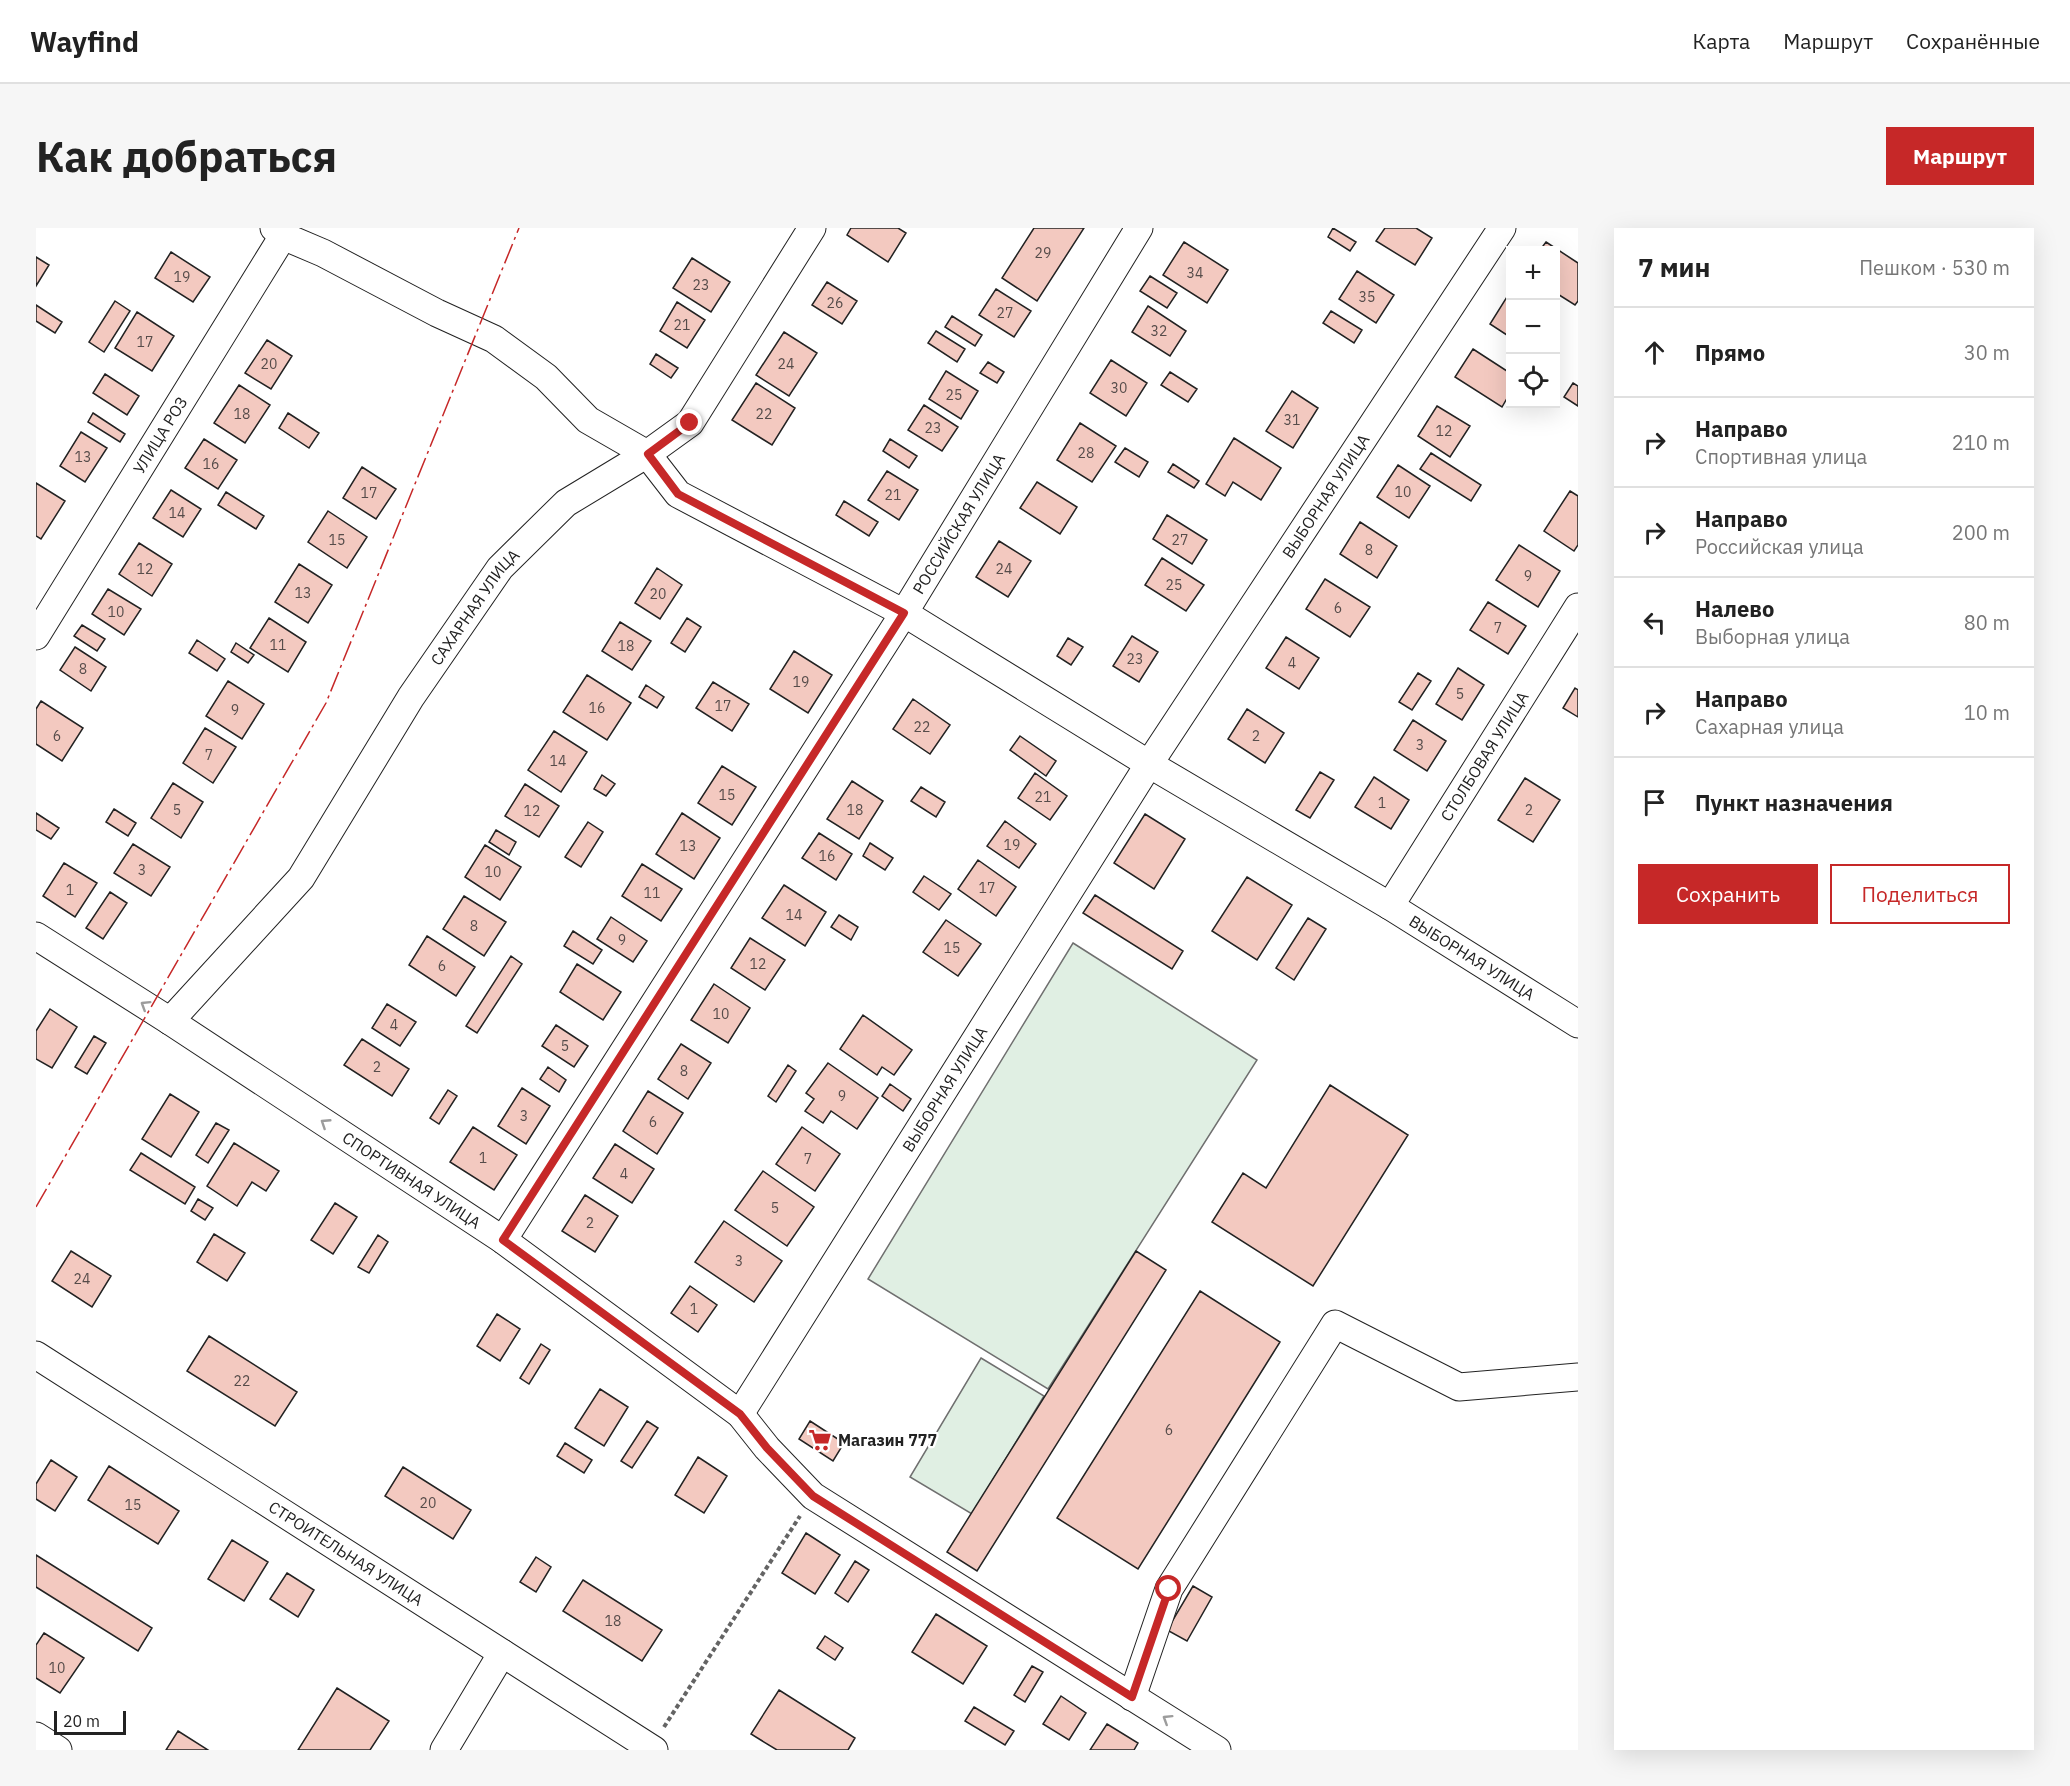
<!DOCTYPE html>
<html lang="ru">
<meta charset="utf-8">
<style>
body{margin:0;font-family:"IBM Plex Sans",sans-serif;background:#f6f6f6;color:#222}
.controls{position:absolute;right:18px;top:18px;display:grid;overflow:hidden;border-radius:0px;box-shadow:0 6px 24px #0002}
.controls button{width:54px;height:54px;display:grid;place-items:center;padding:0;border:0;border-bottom:2px solid #e0e0e0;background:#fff;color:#222;font:30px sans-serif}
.scale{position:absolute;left:18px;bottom:15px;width:72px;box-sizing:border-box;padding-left:6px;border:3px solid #222;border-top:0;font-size:16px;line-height:21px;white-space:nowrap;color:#222;-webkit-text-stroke:4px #fff;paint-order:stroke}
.stop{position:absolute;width:18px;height:18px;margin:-14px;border:4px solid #c62828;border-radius:50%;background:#fff}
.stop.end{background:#c62828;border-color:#fff;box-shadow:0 2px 6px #0008}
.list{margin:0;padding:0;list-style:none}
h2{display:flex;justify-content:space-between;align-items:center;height:78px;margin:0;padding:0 24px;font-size:26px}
h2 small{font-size:20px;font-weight:400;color:#767676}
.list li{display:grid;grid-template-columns:39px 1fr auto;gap:18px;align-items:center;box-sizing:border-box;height:90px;padding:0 24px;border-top:2px solid #e0e0e0}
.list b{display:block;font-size:22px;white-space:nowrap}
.list p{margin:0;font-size:20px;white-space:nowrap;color:#767676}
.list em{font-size:20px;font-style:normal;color:#767676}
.actions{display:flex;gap:12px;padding:18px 24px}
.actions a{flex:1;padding:14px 0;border:2px solid #c62828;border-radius:0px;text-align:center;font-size:21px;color:#c62828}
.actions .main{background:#c62828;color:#fff}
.icon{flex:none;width:33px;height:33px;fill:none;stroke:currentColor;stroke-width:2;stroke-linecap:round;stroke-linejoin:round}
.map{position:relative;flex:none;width:1542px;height:1522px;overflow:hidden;border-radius:0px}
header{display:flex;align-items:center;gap:36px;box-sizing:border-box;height:84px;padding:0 30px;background:#fff;border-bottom:2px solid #e0e0e0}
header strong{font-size:28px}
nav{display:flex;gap:33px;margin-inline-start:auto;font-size:21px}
.intro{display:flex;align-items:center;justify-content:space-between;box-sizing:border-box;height:144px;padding:0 36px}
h1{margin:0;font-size:42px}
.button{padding:15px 27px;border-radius:0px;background:#c62828;color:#fff;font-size:21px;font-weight:700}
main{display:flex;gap:36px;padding:0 36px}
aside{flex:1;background:#fff;border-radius:0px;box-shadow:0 6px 24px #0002}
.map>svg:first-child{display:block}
.green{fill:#e0efe3;stroke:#6f6f6f;stroke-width:1.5}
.building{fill:#f3c9c0;stroke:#222;stroke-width:1.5}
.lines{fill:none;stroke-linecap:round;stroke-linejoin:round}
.minor-casing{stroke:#222;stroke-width:29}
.path{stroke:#646464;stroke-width:4;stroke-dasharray:4.5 3;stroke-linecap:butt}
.minor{stroke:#fff;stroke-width:27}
.power{stroke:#c62828;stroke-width:1.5;stroke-dasharray:21 4.5 3 4.5;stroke-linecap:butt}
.oneway{stroke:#9c9c9c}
.route{stroke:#c62828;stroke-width:8}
.labels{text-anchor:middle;stroke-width:4.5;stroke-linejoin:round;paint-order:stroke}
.number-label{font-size:14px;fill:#564c4a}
.street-label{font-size:16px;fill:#222;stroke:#fff}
.poi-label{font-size:16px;font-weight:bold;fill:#222;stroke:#fff;text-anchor:start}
</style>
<header>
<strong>Wayfind</strong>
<nav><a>Карта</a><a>Маршрут</a><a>Сохранённые</a></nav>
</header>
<div class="intro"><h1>Как добраться</h1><a class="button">Маршрут</a></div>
<main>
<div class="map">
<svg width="1542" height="1522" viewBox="0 0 1542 1522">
<rect width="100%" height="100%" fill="#fff"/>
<path class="green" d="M1037,715L1221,832L1012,1161L832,1051Z
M945,1130L1008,1168L936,1286L874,1249Z"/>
<path class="building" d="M815,0H862L870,5L852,34L811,7Z
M998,0H1048L1001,73L966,50Z
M1297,0L1320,14L1314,23L1292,9Z
M1349,0H1380L1396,10L1379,37L1340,13Z
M1148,14L1192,42L1171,75L1127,47Z
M1510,14L1542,35V73L1539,77L1520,65V22H1504Z
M135,24L174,49L157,74L119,50Z
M0,29L13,37L0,58Z
M656,30L694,54L675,84L637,60Z
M1321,43L1358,67L1340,95L1303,71Z
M1114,48L1141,65L1131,80L1104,63Z
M791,54L821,73L806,96L776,77Z
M960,61L995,83L978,109L943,87Z
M1474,64V109L1454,96Z
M79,73L94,83L68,124L53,114Z
M641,74L669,92L651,120L624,103Z
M0,77L26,94L19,105L0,93Z
M1112,78L1150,103L1134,128L1096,104Z
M1295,83L1326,102L1318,115L1287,95Z
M101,84L138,108L116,143L79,120Z
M916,88L946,107L939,118L909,99Z
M900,103L929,121L921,134L892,115Z
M748,104L781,125L753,168L720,147Z
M231,112L256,128L235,161L209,145Z
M1437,121L1474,145V165L1466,179L1419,149Z
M620,126L642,140L635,150L614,136Z
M1075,132L1111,155L1090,188L1054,165Z
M952,134L968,144L961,155L944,145Z
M910,143L942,163L925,191L893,171Z
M1134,144L1161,161L1152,174L1125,157Z
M69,146L103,168L91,187L57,165Z
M720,155L759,180L736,217L696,192Z
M1537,155L1542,158V178L1528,169Z
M203,157L234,177L209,215L178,195Z
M1256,163L1282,180L1257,220L1230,203Z
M888,177L922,199L906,223L872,202Z
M1401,178L1434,198L1414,229L1382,208Z
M57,185L89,206L84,214L52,194Z
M252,185L283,205L273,220L243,200Z
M1044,195L1080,218L1056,254L1021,232Z
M45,204L71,220L49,254L24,238Z
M1198,210L1245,240L1225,272L1197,254L1189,268L1170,256Z
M168,211L201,232L182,261L149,240Z
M854,211L881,228L873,240L847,223Z
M1089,220L1112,234L1103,249L1079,234Z
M1395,225L1445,257L1435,273L1384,241Z
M1137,236L1163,253L1158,260L1132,244Z
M1362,237L1394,258L1373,290L1341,269Z
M326,239L360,261L340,291L307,270Z
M851,243L882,262L863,292L832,272Z
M1001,254L1041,279L1024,306L984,280Z
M0,255L29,273L5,311L0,308Z
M135,262L165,281L147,309L117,290Z
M1534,263L1542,268V317L1538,323L1508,303Z
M190,264L228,288L220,301L182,277Z
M808,273L842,294L833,308L800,287Z
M292,283L331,309L311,340L272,314Z
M1131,287L1171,312L1156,336L1117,311Z
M1324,294L1361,318L1341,350L1304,326Z
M963,313L995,333L972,369L940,349Z
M103,315L136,336L116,368L83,346Z
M1483,317L1524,343L1502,379L1460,352Z
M1126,330L1168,357L1150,383L1109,357Z
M263,336L296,357L272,395L239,374Z
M621,340L646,357L624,391L599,375Z
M1289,351L1334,379L1314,409L1270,381Z
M72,361L105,381L88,407L56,386Z
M1452,374L1490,398L1472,426L1434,402Z
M233,390L270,414L252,444L214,420Z
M651,390L665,399L649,424L635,415Z
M584,394L615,413L596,442L566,423Z
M46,397L69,411L61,423L38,408Z
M1096,408L1122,424L1103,454L1077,438Z
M1250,409L1283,430L1263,461L1230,440Z
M1032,410L1047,419L1035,437L1021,428Z
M161,412L189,431L181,443L153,425Z
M200,415L218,427L212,435L195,424Z
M39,419L70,439L55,463L24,442Z
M758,423L796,447L772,485L734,461Z
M1422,440L1448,457L1426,492L1400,476Z
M1382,445L1395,453L1376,482L1363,474Z
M551,447L595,475L571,512L527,484Z
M192,453L228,476L206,511L170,488Z
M677,454L713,476L696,503L660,480Z
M610,457L628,469L621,480L603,469Z
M1539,460L1542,462V489L1527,480Z
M877,471L914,497L894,526L857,501Z
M5,473L47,500L26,533L0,516V481Z
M1211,481L1248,505L1229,535L1192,511Z
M1377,492L1410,513L1391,543L1358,522Z
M169,500L200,519L177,555L147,535Z
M518,503L551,524L525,564L492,542Z
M984,508L1020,533L1010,548L974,522Z
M686,538L720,559L696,597L662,575Z
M1284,544L1298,552L1274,590L1260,582Z
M999,545L1031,568L1014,592L982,570Z
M566,547L579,556L570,568L558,561Z
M1338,549L1373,572L1355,601L1319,579Z
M1489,550L1524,572L1497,614L1462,592Z
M816,553L847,573L823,611L791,591Z
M137,555L167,574L145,610L115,590Z
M489,556L523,578L503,609L469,588Z
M885,559L909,574L900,589L875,573Z
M78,581L100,595L92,608L70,594Z
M0,585L23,600L15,611L0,602Z
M646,585L684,610L658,651L620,626Z
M1109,586L1149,611L1118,661L1078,635Z
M969,593L1000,616L983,640L951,618Z
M552,594L567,604L545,639L529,629Z
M460,602L480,614L473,627L453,614Z
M783,605L816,626L800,652L766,630Z
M834,615L857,630L849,642L827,628Z
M97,616L134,639L115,668L78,645Z
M449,617L485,639L464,672L429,649Z
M942,632L980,659L960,688L922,661Z
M28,635L61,655L39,689L7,668Z
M606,636L646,661L625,693L586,668Z
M888,648L915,666L903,682L877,664Z
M1211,649L1256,677L1221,732L1176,703Z
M748,657L790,684L769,718L726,690Z
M74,664L91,675L67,711L50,700Z
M1059,667L1147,723L1136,741L1047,685Z
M428,668L470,694L448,728L407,701Z
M803,687L822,699L815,712L795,699Z
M575,689L611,713L597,734L561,711Z
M1272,690L1290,701L1258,752L1240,740Z
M910,692L945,716L922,748L887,724Z
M537,703L566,722L557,736L528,718Z
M391,708L439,739L420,768L373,737Z
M714,710L749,732L729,762L695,740Z
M475,728L486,736L441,805L430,798Z
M541,736L585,764L567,792L524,764Z
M678,756L714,780L692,815L655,792Z
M351,776L380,794L364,818L336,800Z
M14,781L41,799L16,840L0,831V803Z
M827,787L876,822L858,847L846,839L841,847L804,821Z
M520,797L552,818L538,839L506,818Z
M58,808L70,815L51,846L39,839Z
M326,811L373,841L356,868L308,837Z
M645,816L675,835L652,871L622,851Z
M792,835L842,870L821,901L795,883L787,895L769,883L778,871L770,865Z
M752,837L760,843L740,874L732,868Z
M512,839L530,852L523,864L504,851Z
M854,856L875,871L867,883L846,868Z
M1294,857L1372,907L1277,1058L1176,994L1207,945L1230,960Z
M486,860L514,878L490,916L462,898Z
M412,862L421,868L403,896L394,890Z
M612,863L647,885L621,926L587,903Z
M134,866L163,884L135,929L106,911Z
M180,895L193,902L172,935L160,927Z
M437,899L481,927L458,962L414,934Z
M766,899L804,926L779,963L740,936Z
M198,915L243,943L230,963L216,954L201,978L171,958Z
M579,916L618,941L596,975L557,950Z
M105,925L159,959L149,976L94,942Z
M727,943L778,979L751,1018L699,982Z
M549,967L582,988L559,1024L526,1003Z
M162,971L177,980L169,992L155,983Z
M299,975L321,989L297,1026L275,1012Z
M688,993L746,1033L718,1074L659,1034Z
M178,1006L209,1025L191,1053L161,1034Z
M342,1007L352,1014L333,1045L322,1039Z
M35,1023L75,1048L56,1079L16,1053Z
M1100,1023L1130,1042L941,1343L911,1324Z
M654,1058L681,1077L662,1104L635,1085Z
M1164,1063L1244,1114L1102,1341L1021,1290Z
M461,1086L484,1101L464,1133L441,1118Z
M173,1108L261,1164L239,1198L151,1143Z
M505,1116L514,1122L493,1156L484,1150Z
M564,1161L592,1179L568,1218L539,1200Z
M611,1193L622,1200L596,1240L585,1233Z
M774,1193L808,1215L797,1233L763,1211Z
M529,1215L556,1232L548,1245L521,1228Z
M662,1229L691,1248L668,1285L639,1267Z
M15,1232L41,1249L19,1283L0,1271V1256Z
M73,1238L143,1283L122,1316L52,1272Z
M367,1239L435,1282L417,1311L349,1268Z
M770,1305L804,1327L779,1366L746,1345Z
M196,1312L232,1334L208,1373L172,1351Z
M0,1327L116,1400L102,1423L0,1359Z
M500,1329L515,1339L500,1364L484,1354Z
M819,1333L833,1342L812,1374L799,1365Z
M251,1345L278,1362L262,1389L234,1371Z
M547,1352L626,1402L606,1433L527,1383Z
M1157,1358L1176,1369L1151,1413L1131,1402Z
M900,1386L951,1418L927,1456L876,1424Z
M8,1405L48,1430L24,1465L0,1450V1417Z
M789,1408L807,1420L799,1432L781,1420Z
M996,1438L1007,1444L989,1474L978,1467Z
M301,1460L353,1493L334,1522H262Z
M743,1462L819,1510L812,1522H741L715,1506Z
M1025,1468L1050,1485L1033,1512L1007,1496Z
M938,1479L978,1503L969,1517L929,1493Z
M1071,1496L1102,1515L1098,1522H1054Z
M142,1503L172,1522H130Z"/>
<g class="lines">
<g class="minor-casing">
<g id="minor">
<path id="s1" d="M238,0L247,8L287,25L401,85L458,111L510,149L552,192L611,226L642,266L868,385L1113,536L1354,678L1542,796"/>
<path id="s2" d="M0,408L247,8"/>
<path id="s3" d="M1354,678L1542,379"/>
<path id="s4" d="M0,708L134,793L467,1012L704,1186L731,1220L777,1268L1181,1522"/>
<path id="s5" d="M134,793L265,650L375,469L464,340L530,275L611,226L654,195L776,0"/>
<path id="s6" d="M467,1012L868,385L1103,0"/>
<path id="s7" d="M0,1127L618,1522"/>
<path id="s8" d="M704,1186L1113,536L1466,0"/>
<path d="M1096,1469L1133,1361L1299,1096L1423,1159L1542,1149"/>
<path d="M0,1508L22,1522"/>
<path d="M408,1522L466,1425"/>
</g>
</g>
<path class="path" d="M628,1499L764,1288"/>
<use href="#minor" class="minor"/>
<path class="power" d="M0,979L290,475L483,0"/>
</g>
<defs><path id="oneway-chevron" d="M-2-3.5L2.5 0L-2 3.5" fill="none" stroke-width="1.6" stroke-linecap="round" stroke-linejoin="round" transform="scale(1.5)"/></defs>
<g class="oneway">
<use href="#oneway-chevron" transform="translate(109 777) rotate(-148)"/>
<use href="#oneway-chevron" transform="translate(289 895) rotate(-147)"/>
<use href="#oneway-chevron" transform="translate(1131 1491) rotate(-148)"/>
</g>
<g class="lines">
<path class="route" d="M654,195L612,226L642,266L868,385L467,1012L704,1186L731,1220L777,1268L1096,1469L1133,1361"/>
</g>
<defs>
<g id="supermarket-bare" transform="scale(1.8)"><path d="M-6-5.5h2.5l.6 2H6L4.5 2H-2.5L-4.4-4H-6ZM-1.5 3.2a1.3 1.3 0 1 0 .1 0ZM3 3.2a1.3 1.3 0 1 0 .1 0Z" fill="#c62828" stroke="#fff" stroke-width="2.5" paint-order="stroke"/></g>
</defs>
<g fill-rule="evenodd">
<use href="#supermarket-bare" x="784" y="1212"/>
</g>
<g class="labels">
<g class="number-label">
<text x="1007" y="30">29</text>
<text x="1159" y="50">34</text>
<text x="146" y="54">19</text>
<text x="665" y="62">23</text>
<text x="1331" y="74">35</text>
<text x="799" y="80">26</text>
<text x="969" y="90">27</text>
<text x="646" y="102">21</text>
<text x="1123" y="108">32</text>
<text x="109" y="119">17</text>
<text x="233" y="141">20</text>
<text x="750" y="141">24</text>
<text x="1083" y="165">30</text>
<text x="918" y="172">25</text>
<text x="206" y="191">18</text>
<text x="728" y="191">22</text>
<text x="1256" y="197">31</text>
<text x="897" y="205">23</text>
<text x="1408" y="208">12</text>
<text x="1050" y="230">28</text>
<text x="47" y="234">13</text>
<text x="175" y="241">16</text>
<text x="1367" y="269">10</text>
<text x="333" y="270">17</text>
<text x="857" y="272">21</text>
<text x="141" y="290">14</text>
<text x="301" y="317">15</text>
<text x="1144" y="317">27</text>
<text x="1333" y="327">8</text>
<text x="109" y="346">12</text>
<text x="968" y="346">24</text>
<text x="1492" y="353">9</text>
<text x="1138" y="362">25</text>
<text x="267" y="370">13</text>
<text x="622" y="371">20</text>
<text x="1302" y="385">6</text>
<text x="80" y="389">10</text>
<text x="1462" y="405">7</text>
<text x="242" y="422">11</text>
<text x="590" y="423">18</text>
<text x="1099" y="436">23</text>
<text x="1256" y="440">4</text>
<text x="47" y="446">8</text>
<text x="765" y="459">19</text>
<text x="1424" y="471">5</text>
<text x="687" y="483">17</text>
<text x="561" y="485">16</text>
<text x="199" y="487">9</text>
<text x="886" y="504">22</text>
<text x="21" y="513">6</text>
<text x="1220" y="513">2</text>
<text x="1384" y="522">3</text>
<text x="173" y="532">7</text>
<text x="522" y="538">14</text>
<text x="691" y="572">15</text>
<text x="1007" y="574">21</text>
<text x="1346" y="580">1</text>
<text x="141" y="587">5</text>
<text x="819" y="587">18</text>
<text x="1493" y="587">2</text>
<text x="496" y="588">12</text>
<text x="976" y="622">19</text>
<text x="652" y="623">13</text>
<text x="791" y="633">16</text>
<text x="106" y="647">3</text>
<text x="457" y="649">10</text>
<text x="951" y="665">17</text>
<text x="34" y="667">1</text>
<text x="616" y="670">11</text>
<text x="758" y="692">14</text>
<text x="438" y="703">8</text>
<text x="586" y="717">9</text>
<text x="916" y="725">15</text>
<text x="722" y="741">12</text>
<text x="406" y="743">6</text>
<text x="685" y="791">10</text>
<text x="358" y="802">4</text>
<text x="529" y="823">5</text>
<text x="341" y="844">2</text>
<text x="648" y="848">8</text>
<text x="806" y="873">9</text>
<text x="488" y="893">3</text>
<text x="617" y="899">6</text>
<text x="447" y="935">1</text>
<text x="772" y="936">7</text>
<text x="588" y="951">4</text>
<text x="739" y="985">5</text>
<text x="554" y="1000">2</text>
<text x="703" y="1038">3</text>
<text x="46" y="1056">24</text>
<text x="658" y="1086">1</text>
<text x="206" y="1158">22</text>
<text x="1133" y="1207">6</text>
<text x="392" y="1280">20</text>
<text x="97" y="1282">15</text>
<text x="577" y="1398">18</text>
<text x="21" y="1445">10</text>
</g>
<g class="street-label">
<text dy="6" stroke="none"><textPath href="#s2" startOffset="236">УЛИЦА РОЗ</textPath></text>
<text dy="6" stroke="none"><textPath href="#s8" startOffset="1089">ВЫБОРНАЯ УЛИЦА</textPath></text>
<text dy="6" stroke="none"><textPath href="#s6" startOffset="849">РОССИЙСКАЯ УЛИЦА</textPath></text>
<text dy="6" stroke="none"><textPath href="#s5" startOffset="516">САХАРНАЯ УЛИЦА</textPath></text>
<text dy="6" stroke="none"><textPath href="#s3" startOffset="177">СТОЛБОВАЯ УЛИЦА</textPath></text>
<text dy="6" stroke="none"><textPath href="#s1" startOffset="1410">ВЫБОРНАЯ УЛИЦА</textPath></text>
<text dy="6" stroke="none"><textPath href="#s8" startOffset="384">ВЫБОРНАЯ УЛИЦА</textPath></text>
<text dy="6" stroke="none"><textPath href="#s4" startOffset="448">СПОРТИВНАЯ УЛИЦА</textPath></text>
<text dy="6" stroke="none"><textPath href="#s7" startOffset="368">СТРОИТЕЛЬНАЯ УЛИЦА</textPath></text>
</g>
<g class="poi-label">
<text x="802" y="1218">Магазин 777</text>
</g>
</g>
</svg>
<div class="controls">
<button>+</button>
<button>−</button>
<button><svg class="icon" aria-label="locate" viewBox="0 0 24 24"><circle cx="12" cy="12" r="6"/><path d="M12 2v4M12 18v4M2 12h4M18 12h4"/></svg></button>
</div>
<div class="scale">20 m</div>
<div class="stop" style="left:1133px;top:1361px"></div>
<div class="stop end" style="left:654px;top:195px"></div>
</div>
<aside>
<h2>7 мин<small>Пешком · 530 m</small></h2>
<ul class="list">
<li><svg class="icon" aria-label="ahead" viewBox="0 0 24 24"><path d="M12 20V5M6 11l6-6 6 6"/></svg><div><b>Прямо</b></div><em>30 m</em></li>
<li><svg class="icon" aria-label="right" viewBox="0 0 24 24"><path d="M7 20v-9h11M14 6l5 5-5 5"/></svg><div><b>Направо</b><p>Спортивная улица</p></div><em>210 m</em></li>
<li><svg class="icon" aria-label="right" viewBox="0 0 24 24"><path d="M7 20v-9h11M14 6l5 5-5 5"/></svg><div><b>Направо</b><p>Российская улица</p></div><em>200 m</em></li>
<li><svg class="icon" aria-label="left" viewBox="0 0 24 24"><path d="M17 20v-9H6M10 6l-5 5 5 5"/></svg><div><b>Налево</b><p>Выборная улица</p></div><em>80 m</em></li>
<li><svg class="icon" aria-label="right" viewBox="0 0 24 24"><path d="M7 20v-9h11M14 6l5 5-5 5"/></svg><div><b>Направо</b><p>Сахарная улица</p></div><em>10 m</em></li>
<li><svg class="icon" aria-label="arrive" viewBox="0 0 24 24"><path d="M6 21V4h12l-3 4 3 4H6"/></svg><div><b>Пункт назначения</b></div></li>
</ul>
<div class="actions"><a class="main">Сохранить</a><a>Поделиться</a></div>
</aside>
</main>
